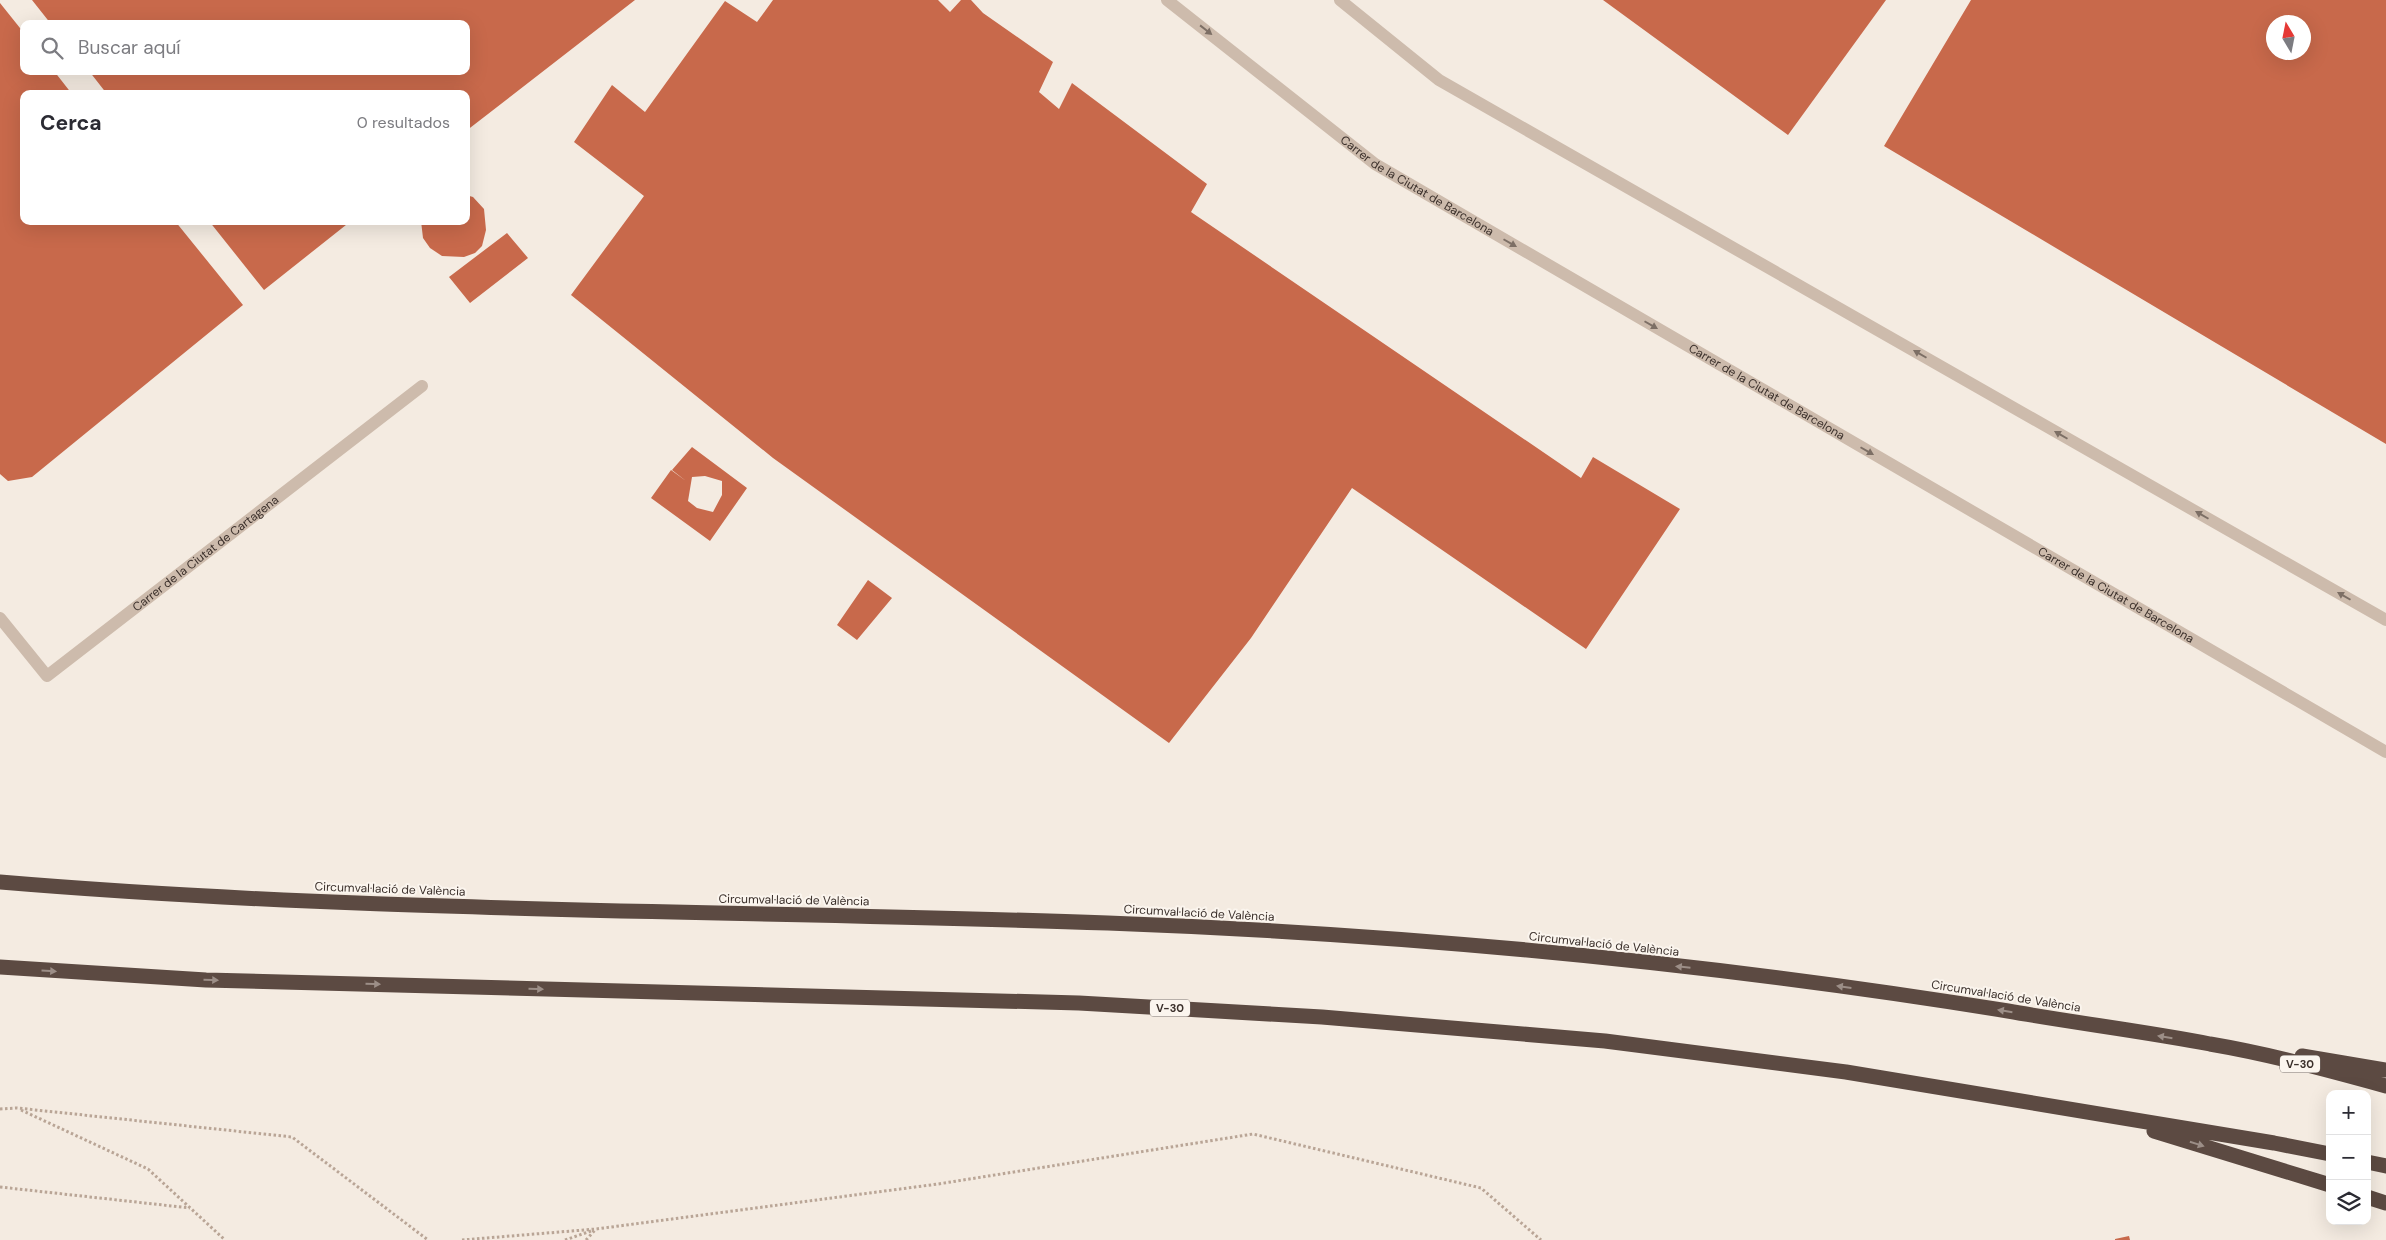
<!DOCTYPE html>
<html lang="es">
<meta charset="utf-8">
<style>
body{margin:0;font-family:"DM Sans",sans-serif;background:#f7f7f7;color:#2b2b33}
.controls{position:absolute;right:15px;bottom:15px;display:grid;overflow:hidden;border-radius:10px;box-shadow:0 5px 20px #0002}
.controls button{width:45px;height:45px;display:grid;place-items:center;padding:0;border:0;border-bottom:1px solid #e1e1e2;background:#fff;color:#2b2b33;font:25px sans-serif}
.compass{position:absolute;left:2266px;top:15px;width:45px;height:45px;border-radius:50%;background:#fff;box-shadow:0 5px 20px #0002;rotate:350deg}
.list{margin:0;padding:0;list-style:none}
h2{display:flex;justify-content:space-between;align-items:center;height:65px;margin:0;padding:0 20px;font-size:21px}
h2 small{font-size:16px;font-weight:400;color:#7c7c81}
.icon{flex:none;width:28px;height:28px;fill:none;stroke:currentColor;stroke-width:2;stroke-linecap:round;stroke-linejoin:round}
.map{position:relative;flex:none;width:2386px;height:1240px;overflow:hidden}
.search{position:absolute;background:#fff;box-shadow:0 5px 20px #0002;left:20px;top:20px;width:450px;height:55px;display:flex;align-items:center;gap:12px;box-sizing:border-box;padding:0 18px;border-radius:10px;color:#7c7c81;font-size:19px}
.panel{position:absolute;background:#fff;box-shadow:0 5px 20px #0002;left:20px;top:90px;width:450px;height:135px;border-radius:10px}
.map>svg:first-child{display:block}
.building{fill:#c8694b;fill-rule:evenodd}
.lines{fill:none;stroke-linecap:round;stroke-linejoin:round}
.path{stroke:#b9a596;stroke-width:3;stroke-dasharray:2.5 2.5;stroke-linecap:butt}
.minor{stroke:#cdbbac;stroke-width:12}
.highway{stroke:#5c4a42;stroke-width:15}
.oneway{fill:#7d6f65}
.oneway2{fill:#9c8e87}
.labels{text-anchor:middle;stroke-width:4;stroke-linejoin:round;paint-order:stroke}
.shield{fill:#fbf5ee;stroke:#756b66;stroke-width:1}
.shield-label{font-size:11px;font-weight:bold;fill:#3b302b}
.street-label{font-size:12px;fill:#3b302b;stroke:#fbf5ee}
</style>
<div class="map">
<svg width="2386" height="1240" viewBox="0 0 2386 1240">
<rect width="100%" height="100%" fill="#f4ebe1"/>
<path class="building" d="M32,0H635L466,131V94H107L89,71H466V24H51Z
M773,0H938L950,12L961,0H971L983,13L1053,62L1039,92L1059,109L1072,83L1207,184L1191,212L1581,478L1593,457L1680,509L1586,649L1352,488L1251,638L1169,743L773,458L571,295L644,196L574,142L612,85L645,112L725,1L757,22Z
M1603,0H1886L1788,135Z
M1971,0H2386V444L1884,146ZM2274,22H2304V52H2274Z
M0,3L24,33V71H54L72,94H24V221H175L243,305L32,477L8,481L0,474Z
M466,195L473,197L484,209L486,230L482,246L475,253L464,257L442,256L430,248L423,238L421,221H466Z
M209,221H351L264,290Z
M507,233L528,258L470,303L449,277Z
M692,447L747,488L710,541L651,498L671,470L686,481L672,470ZM705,476L722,481V495L713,512L697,508L688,501L692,477Z
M868,580L892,598L857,640L837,625Z
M2129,1236L2130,1240H2115V1239Z"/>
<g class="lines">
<path class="path" d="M0,1109L17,1108L292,1137L428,1240
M21,1110L148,1169L225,1240
M0,1187L190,1208
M462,1240L596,1229L938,1184L1253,1134L1481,1188L1541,1240
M565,1240L591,1231
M586,1240L596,1229"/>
<g class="minor">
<path id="s1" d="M1167,0L1375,164L2386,752"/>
<path d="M1340,0L1439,80L2386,620"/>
<path id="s2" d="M0,618L47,676L422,386"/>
</g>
<path class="highway" d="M0,882C369,913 739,910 1108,923C1409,934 1711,963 2008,1011C2075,1023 2143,1031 2210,1044C2269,1054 2328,1070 2386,1086
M0,967L206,980L1079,1003L1322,1017L1605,1041L1846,1072L2274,1143L2330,1154
M2302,1056L2386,1070
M2154,1131L2330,1185
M2367,1162L2386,1166
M2367,1197L2386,1203"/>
</g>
<defs><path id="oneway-solid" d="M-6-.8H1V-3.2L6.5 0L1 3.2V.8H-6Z" transform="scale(1.25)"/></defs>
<g class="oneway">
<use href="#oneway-solid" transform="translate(1206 30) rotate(38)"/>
<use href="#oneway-solid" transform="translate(1510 243) rotate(30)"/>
<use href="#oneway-solid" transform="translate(1651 325) rotate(30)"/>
<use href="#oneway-solid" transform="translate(1920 354) rotate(-150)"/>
<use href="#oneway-solid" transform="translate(2061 435) rotate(-150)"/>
<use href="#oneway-solid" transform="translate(1867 451) rotate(30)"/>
<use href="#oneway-solid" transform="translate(2202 515) rotate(-150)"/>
<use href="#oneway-solid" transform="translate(2344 596) rotate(-150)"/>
</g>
<g class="oneway2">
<use href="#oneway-solid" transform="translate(1683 967) rotate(-174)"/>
<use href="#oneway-solid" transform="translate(49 971) rotate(3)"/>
<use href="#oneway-solid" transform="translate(211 980) rotate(2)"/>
<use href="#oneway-solid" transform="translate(373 984) rotate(2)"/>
<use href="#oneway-solid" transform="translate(1844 987) rotate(-172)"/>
<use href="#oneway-solid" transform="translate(536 989) rotate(2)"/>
<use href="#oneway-solid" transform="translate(2005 1011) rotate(-171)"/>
<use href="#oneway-solid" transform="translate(2165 1037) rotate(-171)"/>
<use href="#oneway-solid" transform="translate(2197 1144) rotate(18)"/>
</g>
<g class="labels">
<g class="shield">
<rect x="1150" y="999.5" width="40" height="17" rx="4"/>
<rect x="2280" y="1055.5" width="40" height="17" rx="4"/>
</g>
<g class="shield-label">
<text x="1170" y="1012">V-30</text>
<text x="2300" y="1068">V-30</text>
</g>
<g class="street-label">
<text dy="4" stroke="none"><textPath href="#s1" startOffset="312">Carrer de la Ciutat de Barcelona</textPath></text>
<text dy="4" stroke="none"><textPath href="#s1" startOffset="718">Carrer de la Ciutat de Barcelona</textPath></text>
<text dy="4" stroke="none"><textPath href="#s2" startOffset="275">Carrer de la Ciutat de Cartagena</textPath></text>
<text dy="4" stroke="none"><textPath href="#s1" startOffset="1122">Carrer de la Ciutat de Barcelona</textPath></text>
<text transform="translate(390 889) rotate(2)" y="4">Circumval·lació de València</text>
<text transform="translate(794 900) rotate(1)" y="4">Circumval·lació de València</text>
<text transform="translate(1199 913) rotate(3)" y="4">Circumval·lació de València</text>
<text transform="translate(1604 944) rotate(6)" y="4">Circumval·lació de València</text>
<text transform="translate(2006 996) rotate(9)" y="4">Circumval·lació de València</text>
</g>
</g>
</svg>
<div class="controls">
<button>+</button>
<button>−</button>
<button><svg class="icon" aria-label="layers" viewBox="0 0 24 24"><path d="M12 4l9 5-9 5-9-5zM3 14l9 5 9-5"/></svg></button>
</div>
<svg class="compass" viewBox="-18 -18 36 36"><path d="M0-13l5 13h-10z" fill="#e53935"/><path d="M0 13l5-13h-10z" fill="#7c7c81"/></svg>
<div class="search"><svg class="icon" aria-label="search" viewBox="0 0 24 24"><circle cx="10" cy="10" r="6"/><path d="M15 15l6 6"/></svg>Buscar aquí</div>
<section class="panel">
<h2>Cerca<small>0 resultados</small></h2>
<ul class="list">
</ul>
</section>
</div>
